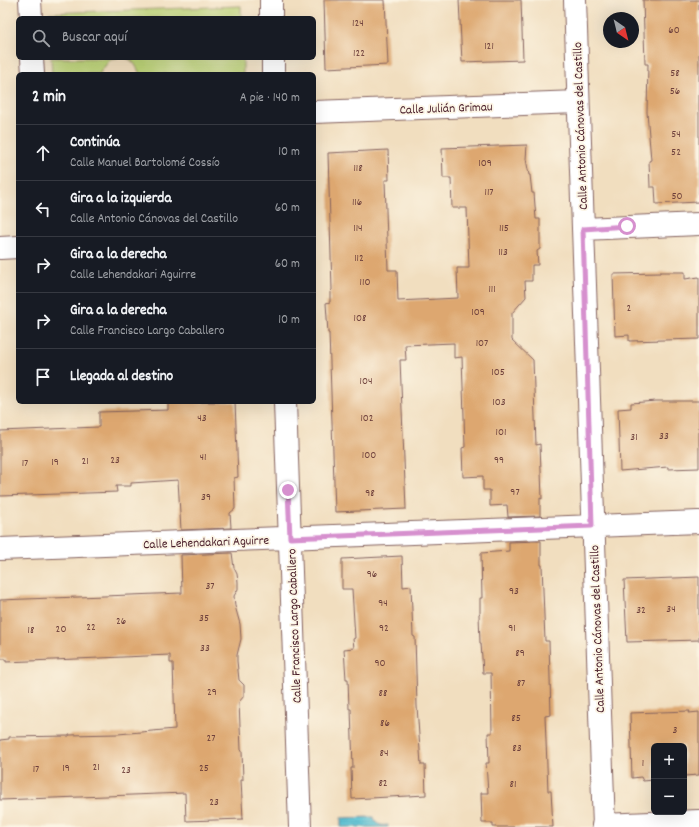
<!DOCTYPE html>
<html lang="es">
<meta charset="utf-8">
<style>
body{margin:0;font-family:Dekko,sans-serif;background:#20242c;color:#f1f3f6}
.controls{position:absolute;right:12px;bottom:12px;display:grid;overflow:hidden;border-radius:6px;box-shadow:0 4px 16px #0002}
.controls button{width:36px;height:36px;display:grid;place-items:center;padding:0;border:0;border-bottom:1px solid #363941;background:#171b24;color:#f1f3f6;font:20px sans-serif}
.compass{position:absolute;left:603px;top:12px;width:36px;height:36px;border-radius:50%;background:#171b24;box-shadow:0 4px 16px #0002;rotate:145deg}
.stop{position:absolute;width:12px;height:12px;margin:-9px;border:3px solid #d690ce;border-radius:50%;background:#fff}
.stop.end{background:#d690ce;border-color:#fff;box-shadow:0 1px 4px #0008}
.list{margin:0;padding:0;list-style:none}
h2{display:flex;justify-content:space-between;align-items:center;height:52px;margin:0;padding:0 16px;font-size:17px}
h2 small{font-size:13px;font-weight:400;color:#9ea1a6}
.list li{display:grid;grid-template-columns:26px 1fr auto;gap:12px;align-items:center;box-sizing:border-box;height:56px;padding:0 16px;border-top:1px solid #363941}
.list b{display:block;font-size:15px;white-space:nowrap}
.list p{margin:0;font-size:13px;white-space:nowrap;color:#9ea1a6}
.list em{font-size:13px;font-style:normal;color:#9ea1a6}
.icon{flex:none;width:22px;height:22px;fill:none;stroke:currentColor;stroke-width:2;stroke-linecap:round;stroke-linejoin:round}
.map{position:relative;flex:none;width:699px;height:827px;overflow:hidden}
.search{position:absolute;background:#171b24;box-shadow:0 4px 16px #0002;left:16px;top:16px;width:300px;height:44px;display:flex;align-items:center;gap:10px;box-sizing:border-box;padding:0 14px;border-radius:6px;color:#9ea1a6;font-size:15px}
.panel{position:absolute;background:#171b24;box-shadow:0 4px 16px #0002;left:16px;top:72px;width:300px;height:332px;border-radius:6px}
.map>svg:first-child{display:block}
.garden{fill:#bdd478;stroke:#847a52}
.water{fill:url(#water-rules);stroke:#527080}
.building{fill:#dda76f}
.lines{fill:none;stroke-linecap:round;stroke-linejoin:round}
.minor-casing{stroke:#84625f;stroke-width:24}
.minor{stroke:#fff;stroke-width:22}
.route{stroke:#d690ce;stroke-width:5}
.labels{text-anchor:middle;stroke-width:3.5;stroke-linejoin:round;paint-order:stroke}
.number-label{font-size:11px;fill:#6f413c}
.street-label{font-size:13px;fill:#4a1f2b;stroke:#fcf5e5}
</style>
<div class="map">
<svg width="699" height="827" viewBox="0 0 699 827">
<defs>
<pattern id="water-rules" width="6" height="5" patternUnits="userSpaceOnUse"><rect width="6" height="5" fill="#59c2d5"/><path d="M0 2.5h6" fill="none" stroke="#4fa6b7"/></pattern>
</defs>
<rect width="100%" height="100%" fill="#fcf5e5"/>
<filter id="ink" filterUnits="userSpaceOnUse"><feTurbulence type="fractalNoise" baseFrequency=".025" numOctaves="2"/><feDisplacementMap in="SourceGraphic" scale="8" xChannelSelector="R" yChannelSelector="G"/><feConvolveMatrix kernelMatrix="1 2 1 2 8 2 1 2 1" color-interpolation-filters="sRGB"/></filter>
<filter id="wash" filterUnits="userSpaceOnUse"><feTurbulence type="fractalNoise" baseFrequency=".012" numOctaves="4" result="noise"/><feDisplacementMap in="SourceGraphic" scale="16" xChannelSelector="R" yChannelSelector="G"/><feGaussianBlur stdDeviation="0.9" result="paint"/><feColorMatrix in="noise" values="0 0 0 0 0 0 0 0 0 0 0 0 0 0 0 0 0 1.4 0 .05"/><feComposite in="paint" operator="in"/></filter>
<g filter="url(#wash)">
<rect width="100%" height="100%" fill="#f1debf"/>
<path class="garden" d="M241,6V18H49V13Z
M51,58H117L110,60L101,71L100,74H52Z
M126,58H243V74H140C137,68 134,60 126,58Z"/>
<path class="water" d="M374,817C376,825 381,826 388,825V827H341V818Z"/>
<g id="blocks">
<path class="building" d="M324,0H385L388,65L326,68Z
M459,0H521L523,60L462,62Z
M643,0H699V202L656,204L655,187H650L649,161L651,160L647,112L648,64H645Z
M527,145L526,159L529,175H530L532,193H534L536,219H540V249L537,251L538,265H532V281H525L526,297L512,313V340L533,360L536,445L540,444L542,499L540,498V516L508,517L507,505L490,506V490H483V476L463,477L462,448L465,447L462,357L454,358V343L405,345L406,360H400L406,509L335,512L329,333H328L326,303L330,302V292L332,290L328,153L388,150L389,180H385L388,270H397L398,301L458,298L457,268H469L467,208H452L451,178H443L442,148Z
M660,272H685V279L699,277V339L629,341V335L615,336L613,274L660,273Z
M656,401H699V468L668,469V467L620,471L618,409L631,408V403Z
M168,402H235L238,477L234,478L235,509L230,513L231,528L181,530L178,480L131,483V486H116L117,492L0,496V431L99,427V412L168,410Z
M541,541V565H542L545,641H549L551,715L545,716L548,791H551L553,827H493V823H482L481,793H488L486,763H489L488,733H492L491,673H483L481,643H480L479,614L480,613V598H482L481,553L509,551V542Z
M232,553L234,568L237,574L238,582V589L234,596L235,606L240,624L241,639L237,655V661L239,680L244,685V696L239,702L241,750L242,751L243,780H241L243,819L186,821L185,793L0,800V740L9,739V737L69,736V735L118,734L175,729L173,663H170V655L6,662V659H0V600L182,593L181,555Z
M402,556L403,587L411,586L413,636L415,637L417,706L421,765H425L426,795L352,799L351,768H353L351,709H349L348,679H346L344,649L354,648L353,639L355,638L352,589H342V559Z
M699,577V640L627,642L624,580Z
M690,711L689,713L699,712V775L684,776V746H654V780L643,781L641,777L632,778L630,713Z"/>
</g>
</g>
<g filter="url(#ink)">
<use href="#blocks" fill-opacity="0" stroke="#84625f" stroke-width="1"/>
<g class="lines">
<g class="minor-casing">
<path id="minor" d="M30,0L31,18
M271,0V18
M575,0L604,827
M32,58L33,74
M273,58V74
M314,112L578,102
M583,229L699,224
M0,248L18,247
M285,402L300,827
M0,549L699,522
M603,825L699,821"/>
</g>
<use href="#minor" class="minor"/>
</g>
</g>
<g class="lines" filter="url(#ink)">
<path class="route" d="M288,490L290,538L592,526L583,229L627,226"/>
</g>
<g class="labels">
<g class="number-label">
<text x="358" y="26">124</text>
<text x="674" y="33">60</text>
<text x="489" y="49">121</text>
<text x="359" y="56">122</text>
<text x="675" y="76">58</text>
<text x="675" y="94">56</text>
<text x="676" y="137">54</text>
<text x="676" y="155">52</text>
<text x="485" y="166">109</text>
<text x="358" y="171">118</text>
<text x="489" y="195">117</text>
<text x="677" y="199">50</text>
<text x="357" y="205">116</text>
<text x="358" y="231">114</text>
<text x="504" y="231">115</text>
<text x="503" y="255">113</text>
<text x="359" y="261">112</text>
<text x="365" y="285">110</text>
<text x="492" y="292">111</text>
<text x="629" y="311">2</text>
<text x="478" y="315">109</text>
<text x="360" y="321">108</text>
<text x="482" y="346">107</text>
<text x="498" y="375">105</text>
<text x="366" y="384">104</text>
<text x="499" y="405">103</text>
<text x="202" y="421">43</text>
<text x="367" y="421">102</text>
<text x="501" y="435">101</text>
<text x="664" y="439">33</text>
<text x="634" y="440">31</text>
<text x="369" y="458">100</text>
<text x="203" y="460">41</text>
<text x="115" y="463">23</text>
<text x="499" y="463">99</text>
<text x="85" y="464">21</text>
<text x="55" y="465">19</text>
<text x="25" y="466">17</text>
<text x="515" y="495">97</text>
<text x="370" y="496">98</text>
<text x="206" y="500">39</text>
<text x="372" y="577">96</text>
<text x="210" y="589">37</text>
<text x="514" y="594">93</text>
<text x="383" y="606">94</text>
<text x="671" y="612">34</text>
<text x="641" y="613">32</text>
<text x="204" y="621">35</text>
<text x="121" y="624">26</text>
<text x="91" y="630">22</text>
<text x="384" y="631">92</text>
<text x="512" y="631">91</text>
<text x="61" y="632">20</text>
<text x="31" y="633">18</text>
<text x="205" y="651">33</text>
<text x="520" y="656">89</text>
<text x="380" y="666">90</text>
<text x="521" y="686">87</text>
<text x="212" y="695">29</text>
<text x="383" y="696">88</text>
<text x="516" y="721">85</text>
<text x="385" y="726">86</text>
<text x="675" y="733">3</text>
<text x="211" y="741">27</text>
<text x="517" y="751">83</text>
<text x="384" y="756">84</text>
<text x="643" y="766">1</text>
<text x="96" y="770">21</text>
<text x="66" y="771">19</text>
<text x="204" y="771">25</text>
<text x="36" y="772">17</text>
<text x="126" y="773">23</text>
<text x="383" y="786">82</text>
<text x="513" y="787">81</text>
<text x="214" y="805">23</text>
</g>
<g class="street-label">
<text transform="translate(446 107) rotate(-2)" y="5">Calle Julián Grimau</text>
<text transform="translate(579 126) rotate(-92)" y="5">Calle Antonio Cánovas del Castillo</text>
<text transform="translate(206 541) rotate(-2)" y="5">Calle Lehendakari Aguirre</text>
<text transform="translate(293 626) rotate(-92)" y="5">Calle Francisco Largo Caballero</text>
<text transform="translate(596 629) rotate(-92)" y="5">Calle Antonio Cánovas del Castillo</text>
</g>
</g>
</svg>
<div class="controls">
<button>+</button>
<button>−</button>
</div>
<svg class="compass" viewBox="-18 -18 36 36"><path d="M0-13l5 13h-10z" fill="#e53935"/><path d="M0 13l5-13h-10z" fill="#9ea1a6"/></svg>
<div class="stop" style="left:627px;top:226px"></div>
<div class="stop end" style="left:288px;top:490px"></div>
<div class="search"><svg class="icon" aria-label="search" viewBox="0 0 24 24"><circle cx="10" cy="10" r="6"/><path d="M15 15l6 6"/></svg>Buscar aquí</div>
<section class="panel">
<h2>2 min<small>A pie · 140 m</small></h2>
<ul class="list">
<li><svg class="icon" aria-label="ahead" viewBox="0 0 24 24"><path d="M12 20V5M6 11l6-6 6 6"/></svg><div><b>Continúa</b><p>Calle Manuel Bartolomé Cossío</p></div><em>10 m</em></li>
<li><svg class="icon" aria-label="left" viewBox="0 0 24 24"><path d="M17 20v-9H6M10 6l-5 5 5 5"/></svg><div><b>Gira a la izquierda</b><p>Calle Antonio Cánovas del Castillo</p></div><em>60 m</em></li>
<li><svg class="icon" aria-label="right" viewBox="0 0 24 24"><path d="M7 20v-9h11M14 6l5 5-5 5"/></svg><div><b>Gira a la derecha</b><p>Calle Lehendakari Aguirre</p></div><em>60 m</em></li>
<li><svg class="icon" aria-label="right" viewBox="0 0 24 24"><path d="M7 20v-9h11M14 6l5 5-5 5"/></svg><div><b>Gira a la derecha</b><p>Calle Francisco Largo Caballero</p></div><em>10 m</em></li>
<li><svg class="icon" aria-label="arrive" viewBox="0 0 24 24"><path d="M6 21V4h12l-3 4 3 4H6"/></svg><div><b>Llegada al destino</b></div></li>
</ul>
</section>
</div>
